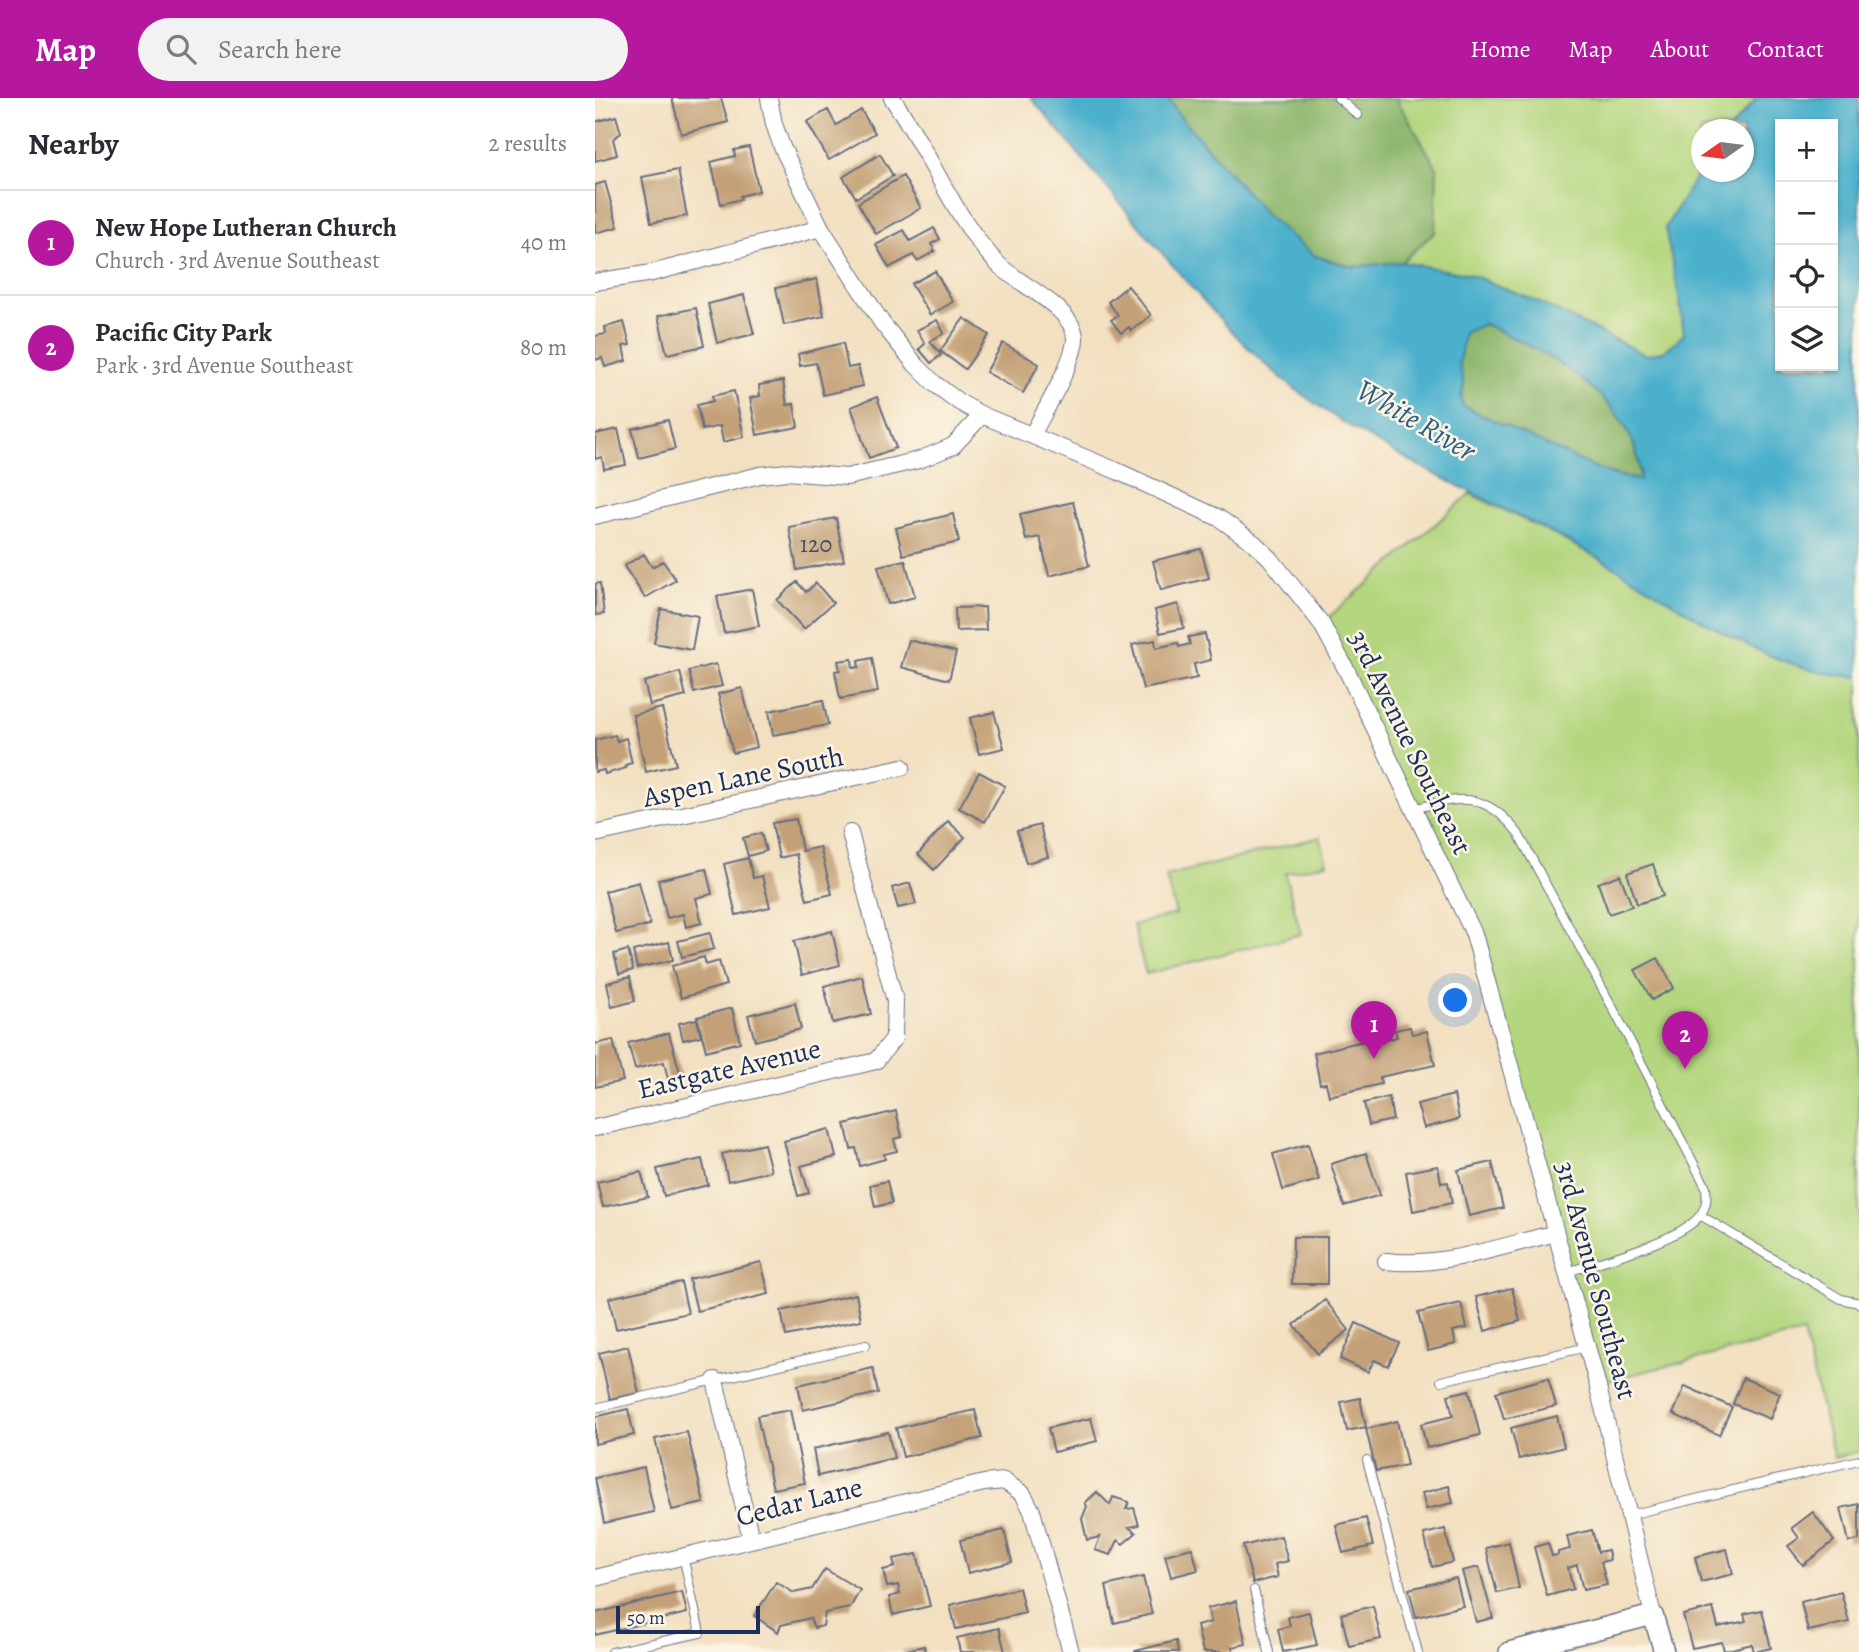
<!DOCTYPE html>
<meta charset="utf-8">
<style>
body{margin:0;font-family:Alegreya,serif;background:#f2f2f3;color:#2b2b33}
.controls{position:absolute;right:21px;top:21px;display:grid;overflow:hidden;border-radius:0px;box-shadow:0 2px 5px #0004}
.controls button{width:63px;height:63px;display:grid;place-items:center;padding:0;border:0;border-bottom:2px solid #e1e1e2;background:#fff;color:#2b2b33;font:35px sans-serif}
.compass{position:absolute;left:1096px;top:21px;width:63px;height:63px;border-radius:50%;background:#fff;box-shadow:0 2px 5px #0004;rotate:256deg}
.scale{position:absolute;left:21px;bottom:18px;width:144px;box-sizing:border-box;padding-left:7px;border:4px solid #1b2f5e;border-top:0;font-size:19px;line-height:24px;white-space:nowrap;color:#1b2f5e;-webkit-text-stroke:5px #fcf5e5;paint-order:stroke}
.you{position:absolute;left:861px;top:903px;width:24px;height:24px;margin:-18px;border:5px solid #fff;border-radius:50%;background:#1a73e8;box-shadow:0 0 0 10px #1a73e833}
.badge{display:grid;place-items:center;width:46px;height:46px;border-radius:50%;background:#b5179e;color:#fff;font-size:23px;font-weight:700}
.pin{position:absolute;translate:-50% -58px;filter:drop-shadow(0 2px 4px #0008)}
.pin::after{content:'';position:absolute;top:37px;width:24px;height:21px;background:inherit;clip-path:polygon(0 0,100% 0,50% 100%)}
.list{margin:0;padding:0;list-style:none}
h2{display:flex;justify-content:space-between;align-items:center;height:91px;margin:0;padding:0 28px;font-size:30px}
h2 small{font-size:23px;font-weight:400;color:#7c7c81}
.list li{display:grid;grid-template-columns:46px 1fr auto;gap:21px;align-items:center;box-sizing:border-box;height:105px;padding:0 28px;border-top:2px solid #e1e1e2}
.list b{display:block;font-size:26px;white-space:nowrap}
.list p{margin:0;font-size:23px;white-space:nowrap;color:#7c7c81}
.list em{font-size:23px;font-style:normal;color:#7c7c81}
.icon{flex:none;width:38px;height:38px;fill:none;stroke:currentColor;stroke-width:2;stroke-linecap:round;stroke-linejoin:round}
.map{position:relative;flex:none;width:1264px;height:1554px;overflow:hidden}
header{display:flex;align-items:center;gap:42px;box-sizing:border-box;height:98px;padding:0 35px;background:#b5179e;color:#fff}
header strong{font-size:33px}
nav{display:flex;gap:38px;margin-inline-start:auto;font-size:24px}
.search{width:490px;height:63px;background:#f2f2f3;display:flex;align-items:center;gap:18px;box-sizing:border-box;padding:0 24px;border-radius:38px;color:#7c7c81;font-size:26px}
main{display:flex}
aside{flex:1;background:#fff}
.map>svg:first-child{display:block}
.green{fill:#b3d67e;stroke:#67826e;stroke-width:2}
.forest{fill:#8eb76d;stroke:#547366;stroke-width:2}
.water{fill:#4cb0cc;stroke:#347095;stroke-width:2;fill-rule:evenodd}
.building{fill:#c3a077}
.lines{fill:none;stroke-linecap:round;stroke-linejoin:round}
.service-casing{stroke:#666d81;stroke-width:10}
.minor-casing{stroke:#666d81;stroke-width:18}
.tertiary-casing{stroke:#666d81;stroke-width:22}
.service{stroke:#fff;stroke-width:8}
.minor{stroke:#fff;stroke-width:16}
.tertiary{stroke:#fff;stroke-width:19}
.labels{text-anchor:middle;stroke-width:5;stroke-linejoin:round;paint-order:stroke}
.number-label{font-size:24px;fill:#454b64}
.street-label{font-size:28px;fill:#1b2f5e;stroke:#fcf5e5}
.water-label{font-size:30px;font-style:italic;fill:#2c5c84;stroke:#fcf5e5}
</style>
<header>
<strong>Map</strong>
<div class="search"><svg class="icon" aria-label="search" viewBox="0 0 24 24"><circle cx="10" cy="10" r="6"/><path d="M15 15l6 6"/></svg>Search here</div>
<nav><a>Home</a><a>Map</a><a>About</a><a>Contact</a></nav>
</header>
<main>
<aside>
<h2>Nearby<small>2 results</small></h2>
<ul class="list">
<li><span class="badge">1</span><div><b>New Hope Lutheran Church</b><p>Church · 3rd Avenue Southeast</p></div><em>40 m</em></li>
<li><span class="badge">2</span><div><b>Pacific City Park</b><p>Park · 3rd Avenue Southeast</p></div><em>80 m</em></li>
</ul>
</aside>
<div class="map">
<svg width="1264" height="1554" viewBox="0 0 1264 1554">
<rect width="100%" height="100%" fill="#fcf5e5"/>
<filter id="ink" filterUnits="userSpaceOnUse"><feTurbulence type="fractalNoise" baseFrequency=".0143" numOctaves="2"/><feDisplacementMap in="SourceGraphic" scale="14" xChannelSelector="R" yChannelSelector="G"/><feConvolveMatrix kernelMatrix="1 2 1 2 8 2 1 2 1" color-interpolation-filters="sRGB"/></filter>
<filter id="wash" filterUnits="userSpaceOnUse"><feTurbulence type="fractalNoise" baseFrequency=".00686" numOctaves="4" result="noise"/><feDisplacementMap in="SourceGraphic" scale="28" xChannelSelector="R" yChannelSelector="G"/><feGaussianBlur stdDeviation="1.57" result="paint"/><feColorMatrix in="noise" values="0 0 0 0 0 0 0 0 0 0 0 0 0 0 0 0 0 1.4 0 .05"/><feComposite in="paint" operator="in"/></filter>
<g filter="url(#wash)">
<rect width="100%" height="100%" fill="#f2e0c1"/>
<path class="green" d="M801,0H1162L1135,31L1106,32V71L1070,130L1084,197L1089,236L1070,253L1051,257L943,204L877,177L806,164L840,134Z
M875,396C923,419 971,442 1018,468C1093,511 1175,575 1264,579V1354L1239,1360L1208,1235L1002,1285L879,836L726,526Z
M725,739L732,765L690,775L706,836L551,876L538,827L581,816L571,778Z"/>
<path class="forest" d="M573,0H801L842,70L840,134L806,164L758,169L720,158L673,119L583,16Z
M889,226C953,255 1045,301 1045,382C985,371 924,334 868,308L866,301L869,286L864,265L869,234Z"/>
<path class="water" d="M436,0H573L583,16L673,119L720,158L758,169L806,164L877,177L943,204L1051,257L1070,253L1089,236L1084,197L1070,130L1106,71V74H1148V32L1135,31L1138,28L1162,0H1264V579C1174,575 1096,514 1021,470C921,411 815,372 719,305C655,260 606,201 555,141C516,94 476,47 436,0ZM1185,26H1238V268H1185ZM889,226C951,253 1047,304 1045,382L1020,377L996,368L868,308L866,301L869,286L864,265L869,235Z"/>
<g id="blocks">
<path class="building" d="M77,0H126L133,24L86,36Z
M233,12L241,27L266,12L280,35L234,62L212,24Z
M21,18L26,35L18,41L22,57L0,63V24Z
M154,49L164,93L145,98L146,101L126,106L116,64L140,58L139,52Z
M285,56L298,78L261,100L248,79Z
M83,72L92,118L56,125L47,79Z
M308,78L326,110L281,136L263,105Z
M10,84L23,129L0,135V87Z
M339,130L345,141L336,146L340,153L322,163L318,157L294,170L281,147L309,132L315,143Z
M340,173L358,204L335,217L316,186Z
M222,181L229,218L189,227L181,190Z
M533,188L556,217L536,233L534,229L526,235L516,222L523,217L513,204Z
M149,197L159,236L122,245L113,206Z
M101,210L109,248L72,256L63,218Z
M369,220L394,237L370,271L345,253Z
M342,222L349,235L335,243L346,257L336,265L324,251L330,246L322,232Z
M29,224L35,247L28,248L31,263L10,269L7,260L0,262V238L11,236L10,229Z
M248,245L253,270L263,268L268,288L228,297L221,265L205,268L203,256Z
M408,245L444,266L428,295L391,274Z
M188,283L192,307L199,306L203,329L162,337L155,300L165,298L164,287Z
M139,293L149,339L128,344L125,328L107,332L102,307L118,303L117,298Z
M282,299L301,350L274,360L256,309Z
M73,322L80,351L44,360L37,331Z
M23,331L31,367L9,371L7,359L0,361V336Z
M478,404L494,468L454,478L445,439L431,442L425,416Z
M358,416L364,444L308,457L301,430Z
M241,420L249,463L202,472L194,429Z
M606,451L614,480L566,492L558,463Z
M49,456L57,469L68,463L81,482L50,500L29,468Z
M310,462L320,499L293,506L283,468Z
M202,484L211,494L221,485L238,505L209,531L182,502Z
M5,485L9,516L0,517V486Z
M157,491L164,528L129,535L122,498Z
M583,506L589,530L565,535L560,512Z
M390,509L391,532L361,533L360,510Z
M66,511L103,518L97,552L59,545Z
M610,536L616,562L599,566L602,580L548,591L537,547L560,542L561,550L583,545L584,549L595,546L593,539Z
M314,542L361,554L354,582L306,569Z
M277,560L283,594L245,601L240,573L245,572L243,563L257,561L258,570L264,569L263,563Z
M121,566L127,588L99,595L94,573Z
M85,574L91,598L55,607L49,584Z
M147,590L162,649L138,655L123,596Z
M228,602L233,627L178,637L174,613Z
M67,610L81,667L51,674L38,617Z
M399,614L409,650L384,656L375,620Z
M20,637L22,643L31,640L37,665L30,667L31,670L10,676L9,672L0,674V642Z
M384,674L410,688L390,724L364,710Z
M201,721L207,753L225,749L237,796L212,802L201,756L184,760L177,725Z
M353,723L370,739L339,772L323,756Z
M445,727L453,759L431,765L422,733Z
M166,735L171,753L153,758L148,740Z
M153,760L158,780L167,778L175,809L141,817L129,766Z
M1058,766L1068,798L1042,806L1032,775Z
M111,771L117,796L101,800L107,825L91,829L88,816L72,820L63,782Z
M1025,777L1037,808L1014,816L1003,785Z
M44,784L55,827L21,835L10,793Z
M315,785L321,806L303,810L297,790Z
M237,833L245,867L207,877L199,843Z
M115,835L119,851L87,859L83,843Z
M74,844L78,862L42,870L38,853Z
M33,852L38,872L24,876L19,856Z
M109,859L111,867L124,863L131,887L86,900L77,868Z
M1063,860L1079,890L1057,902L1040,872Z
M267,878L276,916L238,925L229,888Z
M35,879L40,903L17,909L12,885Z
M200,905L206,931L160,943L153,917Z
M137,910L145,944L111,953L102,919Z
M102,921L106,938L88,942L84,925Z
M815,929L817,936L832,933L840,967L785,979L786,986L734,998L731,985L725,986L719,955L772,942L773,946L802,939L800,932Z
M74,935L86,978L73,981L69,964L40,971L33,945Z
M18,942L28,983L0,989V946Z
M859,997L864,1021L829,1030L822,1006Z
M794,999L798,1022L774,1027L769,1005Z
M301,1013L307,1039L299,1041L302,1053L289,1056L290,1061L265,1068L261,1050L256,1051L250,1026Z
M234,1031L241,1059L206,1068L214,1095L203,1098L189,1043Z
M169,1046L176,1073L133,1083L127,1056Z
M713,1046L724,1082L688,1092L678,1056Z
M771,1055L785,1097L749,1108L736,1066Z
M107,1061L113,1087L69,1098L62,1071Z
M897,1064L908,1110L874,1118L863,1072Z
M843,1068L846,1085L853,1084L857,1105L818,1113L811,1074Z
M46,1074L53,1099L8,1109L2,1084Z
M292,1083L297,1105L280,1109L275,1087Z
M698,1139H732V1186H697Z
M166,1164L174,1196L102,1213L94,1181Z
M86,1184L93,1215L21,1231L14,1200Z
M917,1190L925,1223L890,1233L881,1199Z
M261,1196L266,1222L191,1238L186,1213Z
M730,1202L754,1232L723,1256L699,1227Z
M866,1205L872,1230L858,1233L861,1246L833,1253L823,1215Z
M761,1225L804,1245L793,1268L779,1262L773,1274L745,1261Z
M33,1248L44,1295L15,1301L4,1255Z
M278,1270L283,1295L208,1312L203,1287Z
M953,1280L961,1308L909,1321L901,1294Z
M1148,1280L1185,1295L1175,1321L1138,1306Z
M1090,1288L1137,1309L1124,1337L1078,1316Z
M874,1292L885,1337L832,1350L826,1326L858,1318L853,1297Z
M765,1300L771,1329L752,1333L746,1304Z
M33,1311L39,1337L0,1346V1319Z
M195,1312L210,1385L178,1391L162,1318Z
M380,1312L387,1340L308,1359L301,1330Z
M962,1318L969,1349L924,1361L916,1330Z
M496,1320L502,1343L459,1354L453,1330Z
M802,1323L812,1367L781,1373L771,1331Z
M92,1334L109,1405L77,1412L60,1341Z
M293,1334L299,1360L223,1378L218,1351Z
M49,1369L59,1414L9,1425L0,1380Z
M854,1388L858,1405L831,1411L827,1395Z
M502,1394L515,1407L518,1399L534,1404L531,1411L539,1410L544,1427L534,1429L541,1435L528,1446L523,1442L516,1457L500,1452L505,1439L492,1442L487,1421L492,1408L490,1405Z
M1264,1406V1442L1254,1444L1246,1410Z
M1218,1414L1239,1443L1208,1467L1193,1448L1204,1440L1197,1430Z
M771,1420L778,1448L748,1455L741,1427Z
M850,1431L858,1464L837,1469L829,1436Z
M409,1432L417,1464L373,1475L365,1442Z
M997,1432L1003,1454L1013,1452L1015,1462L1006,1464L1012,1487L988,1492L982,1467L973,1470L978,1491L952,1498L939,1449L953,1445L957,1458L963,1457V1454L975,1451L972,1438Z
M686,1438L693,1463L680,1466L683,1479L658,1485L648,1448Z
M914,1444L924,1490L902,1495L891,1450Z
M597,1450L603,1472L576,1479L570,1457Z
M1132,1451L1138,1476L1106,1484L1100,1459Z
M322,1456L335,1508L298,1517L294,1499L305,1496L303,1487L292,1489L288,1472L300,1469L298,1461Z
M884,1469L898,1520L881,1524L867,1473Z
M230,1471L265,1492L255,1510L230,1515L228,1528L219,1530L215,1520L186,1527L183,1534L159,1518L181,1484L199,1495L217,1491Z
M548,1479L557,1516L519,1525L511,1488Z
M861,1480L868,1508L821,1519L814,1491Z
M424,1490L430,1515L361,1531L355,1507Z
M87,1494L92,1515L0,1537V1515Z
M1246,1494L1254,1524L1213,1533L1206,1504Z
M641,1503L651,1546L637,1549L638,1554H608L602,1528L616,1524L613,1510Z
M778,1508L786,1541L754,1548L746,1516Z
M1118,1510L1123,1529L1151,1523L1149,1516L1167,1512L1176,1550L1159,1554L1157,1546L1129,1553L1127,1544L1097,1550L1088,1517Z
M714,1514L722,1547L688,1554L683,1531L695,1528L693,1519Z
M404,1530L410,1554H365L362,1540Z
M581,1543L583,1554H540V1553Z
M329,1548L330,1554H306V1553Z"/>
</g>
</g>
<g filter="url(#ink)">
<use href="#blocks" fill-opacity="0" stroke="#666d81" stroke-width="2"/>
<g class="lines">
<g class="service-casing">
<path id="service" d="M743,0L763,17
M819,711C866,698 890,693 923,735L1021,916L1111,1089C1112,1099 1112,1107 1106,1116C1089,1142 1003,1164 972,1174
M1105,1117L1246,1201L1264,1205
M846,1283L992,1249
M0,1310L271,1247
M772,1362L823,1554
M1034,1417L1264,1362
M659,1492L674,1554
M17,1554L105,1535L88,1458"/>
</g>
<g class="minor-casing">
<path id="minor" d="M174,0L179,26L187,49L226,130L287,225L320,266L340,286L364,304L387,317L522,373L624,420L659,445L675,460L726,525L752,573L879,836L1002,1285L1058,1517
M297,0C333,51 360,123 404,167C424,187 477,209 480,239C481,261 448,316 437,337
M0,184L57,175L226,130
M0,418L165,377L192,374L252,379L324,362L358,348L387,317
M0,736L307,669
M0,1030L281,963L299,940L300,903L255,735
M791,1163C848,1170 906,1148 961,1135
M120,1282L156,1441
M0,1480L389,1385L409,1383L428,1396L437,1413L476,1554"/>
</g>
<g class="tertiary-casing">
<path id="tertiary" d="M914,1554L1058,1517L1069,1554"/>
</g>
<use href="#service" class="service"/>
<use href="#minor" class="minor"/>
<use href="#tertiary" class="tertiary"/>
</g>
</g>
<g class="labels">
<g class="number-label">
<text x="221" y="454">120</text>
</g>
<g class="street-label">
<text transform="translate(816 644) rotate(64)" y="10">3rd Avenue Southeast</text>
<text transform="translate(148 678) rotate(-12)" y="10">Aspen Lane South</text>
<text transform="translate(134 970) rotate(-13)" y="10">Eastgate Avenue</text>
<text transform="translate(1002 1182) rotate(75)" y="10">3rd Avenue Southeast</text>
<text transform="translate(204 1403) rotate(-14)" y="10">Cedar Lane</text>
</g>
<g class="water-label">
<text transform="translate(821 322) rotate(30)" y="10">White River</text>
</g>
</g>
</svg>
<div class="controls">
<button>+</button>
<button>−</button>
<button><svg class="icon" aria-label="locate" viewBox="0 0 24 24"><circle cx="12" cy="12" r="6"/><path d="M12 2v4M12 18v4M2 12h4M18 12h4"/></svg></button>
<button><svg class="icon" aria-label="layers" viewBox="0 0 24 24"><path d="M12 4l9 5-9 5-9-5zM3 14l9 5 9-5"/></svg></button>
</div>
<svg class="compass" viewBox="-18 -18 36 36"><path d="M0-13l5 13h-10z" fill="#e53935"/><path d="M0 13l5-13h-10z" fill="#7c7c81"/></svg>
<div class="scale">50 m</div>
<div class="you"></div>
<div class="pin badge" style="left:779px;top:961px">1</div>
<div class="pin badge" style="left:1090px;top:971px">2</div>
</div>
</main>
